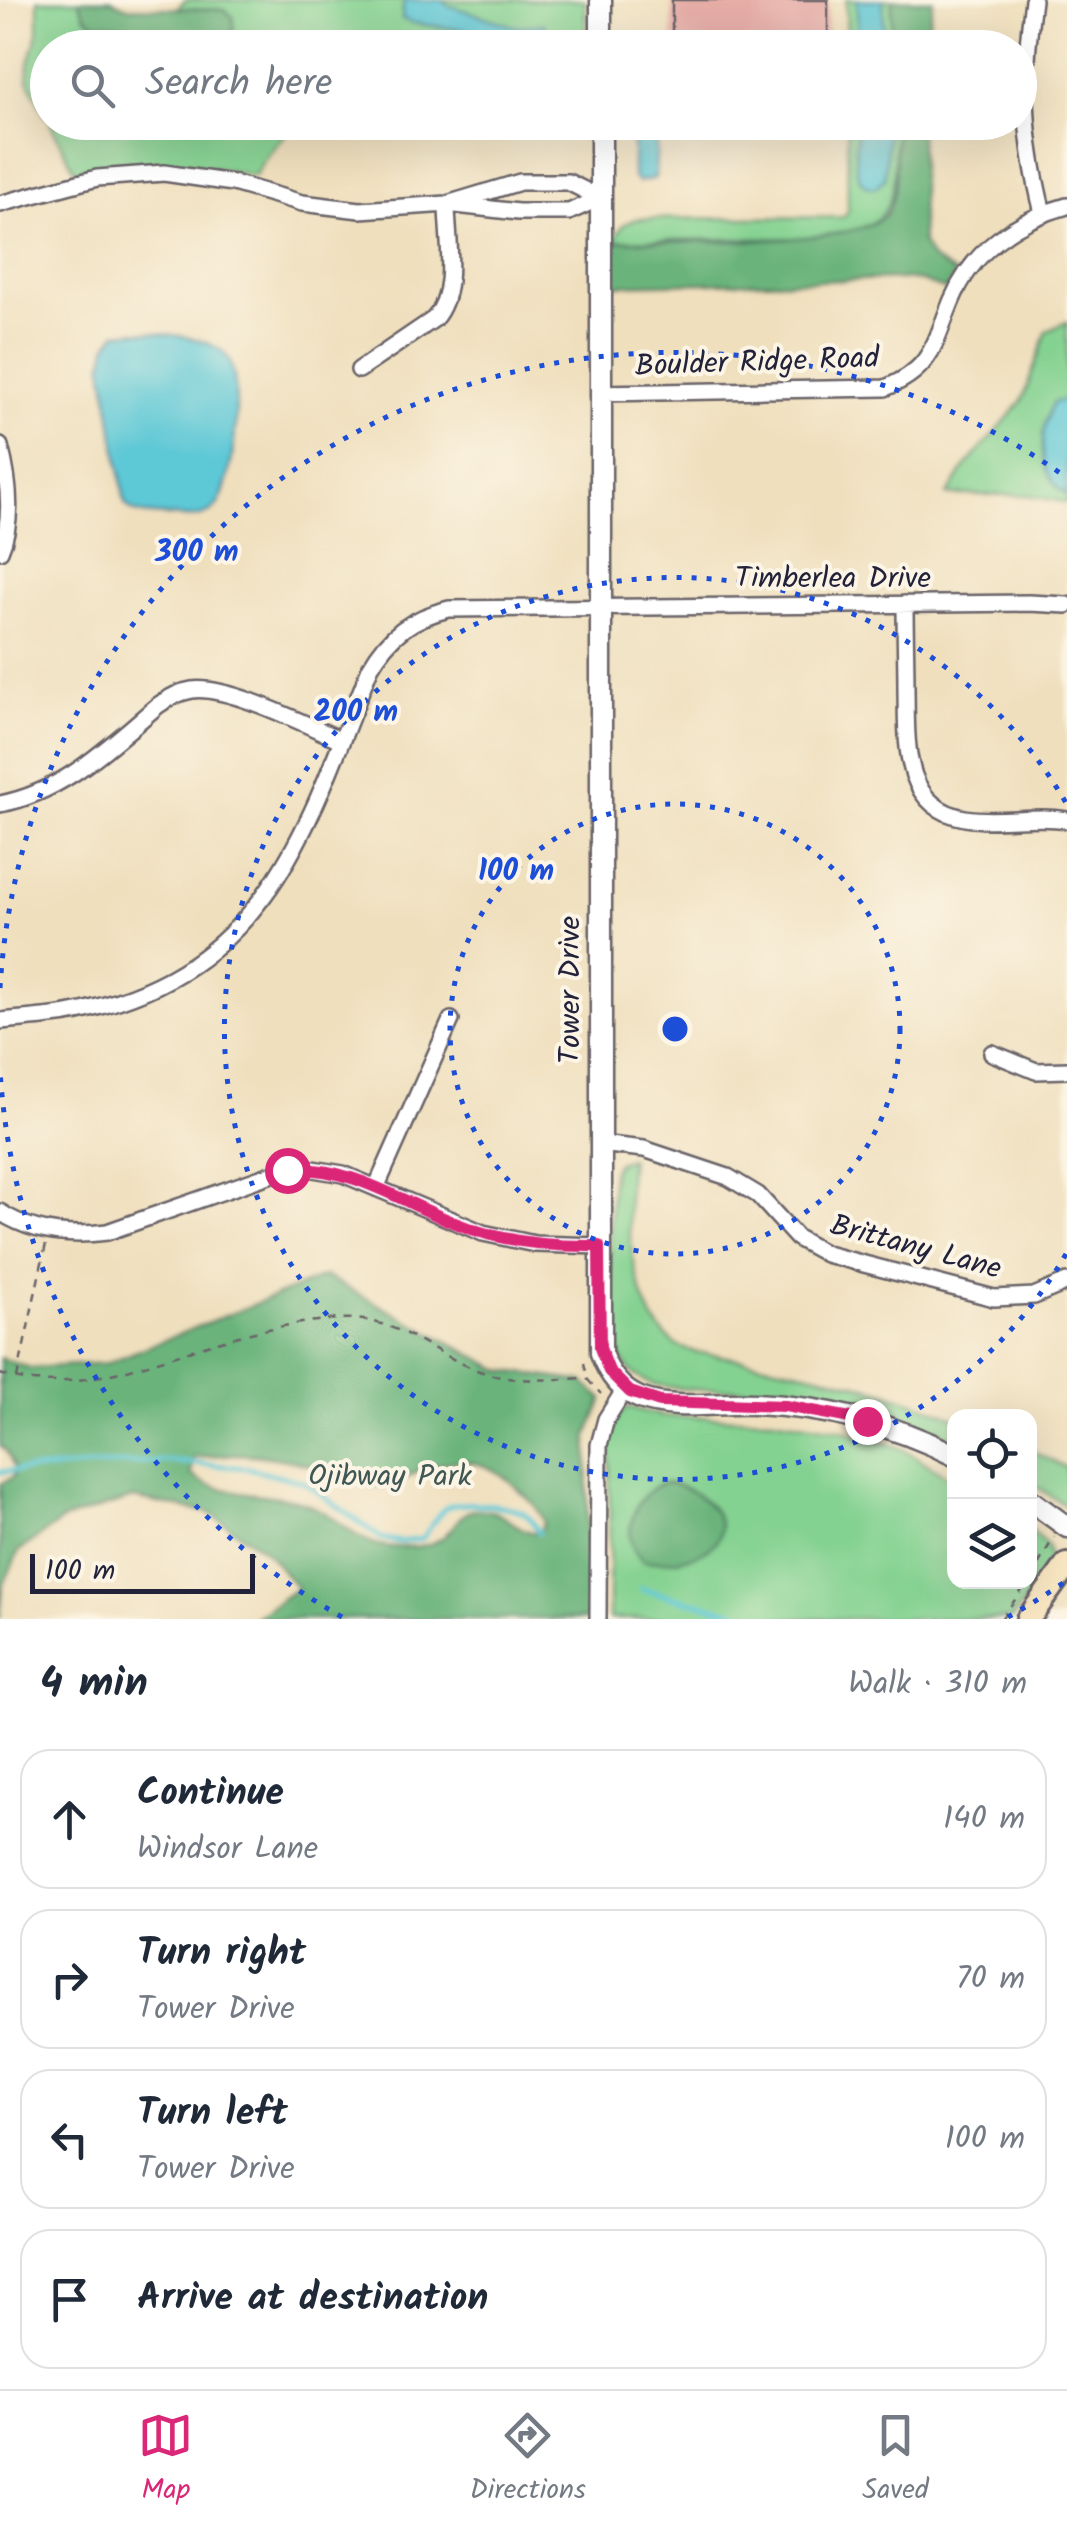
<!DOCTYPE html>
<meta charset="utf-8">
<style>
body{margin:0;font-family:Kalam,sans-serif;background:#f6f6f7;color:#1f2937}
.controls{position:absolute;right:30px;bottom:30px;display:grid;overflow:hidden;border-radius:20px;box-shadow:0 10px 40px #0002}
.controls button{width:90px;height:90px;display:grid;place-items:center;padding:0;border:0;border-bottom:2px solid #e0e1e3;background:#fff;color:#1f2937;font:50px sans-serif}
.scale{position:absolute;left:30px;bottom:25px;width:225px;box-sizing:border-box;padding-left:10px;border:5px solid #22223b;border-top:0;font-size:28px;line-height:35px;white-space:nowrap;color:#22223b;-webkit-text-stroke:8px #fcf5e5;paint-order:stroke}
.stop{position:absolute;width:30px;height:30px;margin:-22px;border:8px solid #db2777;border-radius:50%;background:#fff}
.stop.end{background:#db2777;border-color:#fff;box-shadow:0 2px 10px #0008}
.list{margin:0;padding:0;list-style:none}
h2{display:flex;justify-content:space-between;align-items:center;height:130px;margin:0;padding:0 40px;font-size:42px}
h2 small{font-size:32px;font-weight:400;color:#747a83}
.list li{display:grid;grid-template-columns:65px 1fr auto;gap:30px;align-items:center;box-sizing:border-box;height:140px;margin:0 20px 20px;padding:0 20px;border:2px solid #e0e1e3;border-radius:30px}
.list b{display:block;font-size:38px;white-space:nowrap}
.list p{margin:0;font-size:32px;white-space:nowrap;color:#747a83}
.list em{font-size:32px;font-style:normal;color:#747a83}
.icon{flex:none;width:55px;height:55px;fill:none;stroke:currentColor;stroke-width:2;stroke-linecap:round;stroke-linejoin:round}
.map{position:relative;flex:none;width:1067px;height:1619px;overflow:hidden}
.search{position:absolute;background:#fff;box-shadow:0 10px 40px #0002;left:30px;right:30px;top:30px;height:110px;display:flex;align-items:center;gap:25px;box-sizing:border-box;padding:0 35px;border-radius:55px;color:#747a83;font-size:38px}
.sheet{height:770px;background:#fff}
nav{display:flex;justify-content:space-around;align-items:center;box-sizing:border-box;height:140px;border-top:2px solid #e0e1e3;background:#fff;font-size:28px;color:#747a83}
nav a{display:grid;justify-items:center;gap:5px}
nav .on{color:#db2777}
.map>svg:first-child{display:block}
.green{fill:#84d291;stroke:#537a66;stroke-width:2.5}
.forest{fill:#6bb47b;stroke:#466b5b;stroke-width:2.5;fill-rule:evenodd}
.water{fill:#5dc8d6;stroke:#407588;stroke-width:2.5}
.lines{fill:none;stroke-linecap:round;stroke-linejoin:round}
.stream{stroke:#5dc8d6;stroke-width:5}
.building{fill:#e6ada7}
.minor-casing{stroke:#6a6468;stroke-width:20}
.tertiary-casing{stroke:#6a6468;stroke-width:25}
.secondary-casing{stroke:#6a6468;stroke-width:28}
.path{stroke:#6a6468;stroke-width:2.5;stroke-dasharray:8 8;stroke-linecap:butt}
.minor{stroke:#fff;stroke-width:15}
.tertiary{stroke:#fff;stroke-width:20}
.secondary{stroke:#f9e7c3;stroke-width:22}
.route{stroke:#db2777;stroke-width:12}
.ring{fill:none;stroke:#1d4ed8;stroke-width:5;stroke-dasharray:5 10}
.labels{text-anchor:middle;stroke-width:8;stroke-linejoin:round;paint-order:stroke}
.street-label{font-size:30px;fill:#22223b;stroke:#fcf5e5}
.park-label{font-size:30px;fill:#3f5755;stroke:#fcf5e5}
.centre{fill:#1d4ed8;stroke:#fcf5e5;stroke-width:5}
.ring-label{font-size:30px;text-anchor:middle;font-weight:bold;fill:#1d4ed8;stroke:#fcf5e5;stroke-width:8;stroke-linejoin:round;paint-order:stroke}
</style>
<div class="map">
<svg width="1067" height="1619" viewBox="0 0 1067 1619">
<rect width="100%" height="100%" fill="#fcf5e5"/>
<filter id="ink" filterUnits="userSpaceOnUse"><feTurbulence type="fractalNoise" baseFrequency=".01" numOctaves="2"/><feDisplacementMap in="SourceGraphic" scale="20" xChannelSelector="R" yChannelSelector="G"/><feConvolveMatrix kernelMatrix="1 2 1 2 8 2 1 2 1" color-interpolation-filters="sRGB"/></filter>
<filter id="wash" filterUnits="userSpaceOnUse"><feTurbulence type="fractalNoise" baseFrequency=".0048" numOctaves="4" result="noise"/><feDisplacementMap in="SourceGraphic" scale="40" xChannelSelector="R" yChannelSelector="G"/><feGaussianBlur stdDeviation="2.25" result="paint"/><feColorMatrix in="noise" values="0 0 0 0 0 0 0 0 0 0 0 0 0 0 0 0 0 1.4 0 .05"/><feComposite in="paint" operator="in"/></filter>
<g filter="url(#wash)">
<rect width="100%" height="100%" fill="#efdfbd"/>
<path class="green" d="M38,0H79L85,16L94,23L180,31L222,38L234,29L233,17L218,9L175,10L186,0H585L586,47L48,48L47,119L28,80V67L38,32Z
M846,0H892V47H847Z
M50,123H294L262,163L255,176C195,162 136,158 75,171Z
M847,123H895C894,209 901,230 804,238L613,241L624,224L636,219L844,217L848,211Z
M1067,322V503L1027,495H947L963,470L1022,401L1047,331Z
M630,1158C624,1208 629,1309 673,1342C681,1349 692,1351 702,1353C790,1367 872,1383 954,1417V1438C893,1410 829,1395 761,1390C726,1387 689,1393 654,1384C639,1380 626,1369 620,1355C605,1320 611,1213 612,1171L617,1162Z
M628,1407L661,1416L774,1419L837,1429L899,1447L954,1480V1582H1030V1528L1047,1545L1050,1560L1047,1569L1012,1619H609L610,1440L618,1416Z
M1030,1450L1067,1468V1507L1030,1482Z"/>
<path class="forest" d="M79,0H111L127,7L225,10L233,17L234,29L227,37L94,23L85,16Z
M892,0H933L925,47H892Z
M895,123H920L922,243L931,258L955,274L946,290L921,281L905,279L613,285V241C662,240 859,249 886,214C900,195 895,145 895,123Z
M325,1276L501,1370L583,1382L603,1399L588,1435L587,1619H253L297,1588L264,1550L209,1513L133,1498L63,1520L19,1551L3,1586L0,1619V1484L13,1477L15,1470L7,1452L0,1445V1358L30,1368L107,1363ZM234,1454C270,1455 306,1463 340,1474C350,1478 358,1483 369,1485C397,1490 403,1476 426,1468C461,1455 490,1461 517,1488C527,1498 541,1509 544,1523L539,1533C520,1534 505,1511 483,1510C458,1508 458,1526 442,1538C432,1545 416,1547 405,1547C354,1550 345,1516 302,1502C272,1492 212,1496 191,1474L194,1458Z
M665,1483C689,1483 739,1518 713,1545C700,1559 662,1563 644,1561C616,1542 635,1489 665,1483Z"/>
<path class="water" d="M404,0H443L447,5L516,27L544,24L546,33L535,39L412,23L402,19Z
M857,0H883L884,47H858Z
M633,123H658L655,178L638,182L633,177Z
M857,123H888L885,178L875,188C848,187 857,143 857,123Z
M137,331C163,334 207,335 226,355C245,376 235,494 212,511C199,520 183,517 167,516C153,515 134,516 125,504L103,366L107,346L116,333Z
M1067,399V495C1037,476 1038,432 1053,403Z"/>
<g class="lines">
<path class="stream" d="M0,1472L164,1461L248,1468L304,1482L381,1538L400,1542L423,1538C430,1529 438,1511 447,1507C464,1501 511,1504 525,1514C531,1518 535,1526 539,1533
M641,1589L763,1619"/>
</g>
<g id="blocks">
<path class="building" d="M672,0H828V48H672Z"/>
</g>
</g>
<g filter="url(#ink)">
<use href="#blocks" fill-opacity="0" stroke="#6a6468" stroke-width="2.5"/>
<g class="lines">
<g class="minor-casing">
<path id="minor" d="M1033,0C1022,81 1023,133 1043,213
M0,204L97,178L164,173L233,183L302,203L360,210L447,204L520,182H568L600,198
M456,205L518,212H569L600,198
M359,370L434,319C459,291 447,240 447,204
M600,393L885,388C933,369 934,343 952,300C973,250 1016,220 1067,206
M0,446C9,480 14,519 0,551
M905,604C905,633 906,662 906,690C907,740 901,807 965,818C999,824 1034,814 1067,820
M0,804C64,792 108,747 157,706C168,698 179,692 192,690C228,685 306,725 341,740
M0,1021C30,1018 61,1017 90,1009C272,964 309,821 370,668C389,635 411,618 449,609L1029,603L1067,605
M992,1053L1036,1071L1067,1070
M599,1144L644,1149L728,1177L758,1195L797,1238L826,1254L994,1298L1034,1296L1067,1282
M376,1188L451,1020
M0,1212C32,1233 70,1237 107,1232L272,1174L307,1168L343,1174L483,1233L535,1244L599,1246
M598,1619L599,1445L606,1419L625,1389"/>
</g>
<g class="tertiary-casing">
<path id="tertiary" d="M601,48V0
M601,122V1353C608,1373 620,1390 640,1398C674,1411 719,1402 755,1404C825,1407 892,1424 954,1455
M1030,1500L1067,1527"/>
</g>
<g class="secondary-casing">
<path id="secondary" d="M1028,1619L1067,1565"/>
</g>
<path class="path" d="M584,1363L588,1380L601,1394
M0,1374C69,1397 148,1363 214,1343C254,1331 299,1321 341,1319C401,1315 441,1363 496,1376C524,1382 559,1379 587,1378
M17,1378L46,1244
M1030,1579L1054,1537
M1001,1619L1028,1582"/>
<use href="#minor" class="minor"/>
<use href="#tertiary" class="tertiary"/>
<use href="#secondary" class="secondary"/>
</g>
</g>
<g class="lines" filter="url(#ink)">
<path class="route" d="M287,1170C348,1164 400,1201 455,1223C501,1242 550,1247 599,1246L600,1348L609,1371L630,1392L660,1402L785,1406L867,1421"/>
</g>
<g class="ring">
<circle cx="675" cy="1029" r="225"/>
<path d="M1066 1254A451 451 0 1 1 1066 803"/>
<path d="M1063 1583A676 676 0 0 1 1008 1617M342 1617A676 676 0 0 1 0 1070M0 988A676 676 0 0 1 1063 475"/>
</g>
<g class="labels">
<g class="street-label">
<text transform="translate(757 361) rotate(-2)" y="10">Boulder Ridge Road</text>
<text x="833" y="587">Timberlea Drive</text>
<text transform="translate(569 990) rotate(-90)" y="10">Tower Drive</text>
<text transform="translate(916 1246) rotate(15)" y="10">Brittany Lane</text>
</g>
<g class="park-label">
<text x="390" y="1485">Ojibway Park</text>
</g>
</g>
<circle cx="675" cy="1029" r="15" class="centre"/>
<g class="ring-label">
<text x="197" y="561">300 m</text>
<text x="356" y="721">200 m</text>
<text x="516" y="880">100 m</text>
</g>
</svg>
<div class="controls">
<button><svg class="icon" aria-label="locate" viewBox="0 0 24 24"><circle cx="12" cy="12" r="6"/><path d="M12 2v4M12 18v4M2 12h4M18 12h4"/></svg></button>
<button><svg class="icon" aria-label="layers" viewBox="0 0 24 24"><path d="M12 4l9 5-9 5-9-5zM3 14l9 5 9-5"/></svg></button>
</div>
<div class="scale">100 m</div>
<div class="stop" style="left:287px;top:1170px"></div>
<div class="stop end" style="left:867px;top:1421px"></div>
<div class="search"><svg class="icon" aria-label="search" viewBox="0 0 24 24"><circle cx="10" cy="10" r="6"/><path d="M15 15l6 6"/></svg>Search here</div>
</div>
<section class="sheet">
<h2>4 min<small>Walk · 310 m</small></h2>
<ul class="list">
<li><svg class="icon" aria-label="ahead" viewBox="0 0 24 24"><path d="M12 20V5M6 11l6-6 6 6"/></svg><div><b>Continue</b><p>Windsor Lane</p></div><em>140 m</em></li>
<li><svg class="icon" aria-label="right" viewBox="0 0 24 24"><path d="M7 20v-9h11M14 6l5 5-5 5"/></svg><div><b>Turn right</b><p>Tower Drive</p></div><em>70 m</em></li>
<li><svg class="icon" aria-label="left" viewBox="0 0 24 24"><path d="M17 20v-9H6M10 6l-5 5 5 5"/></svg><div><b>Turn left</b><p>Tower Drive</p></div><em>100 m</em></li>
<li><svg class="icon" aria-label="arrive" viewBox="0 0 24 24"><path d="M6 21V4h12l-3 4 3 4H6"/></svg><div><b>Arrive at destination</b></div></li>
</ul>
</section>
<nav>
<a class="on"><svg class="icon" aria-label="map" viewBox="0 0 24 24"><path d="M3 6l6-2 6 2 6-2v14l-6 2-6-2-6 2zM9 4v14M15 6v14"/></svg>Map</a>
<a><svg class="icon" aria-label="directions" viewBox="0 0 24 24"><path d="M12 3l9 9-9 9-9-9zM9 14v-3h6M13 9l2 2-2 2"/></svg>Directions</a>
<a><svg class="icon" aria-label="saved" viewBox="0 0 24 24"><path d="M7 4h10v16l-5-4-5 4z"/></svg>Saved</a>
</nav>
